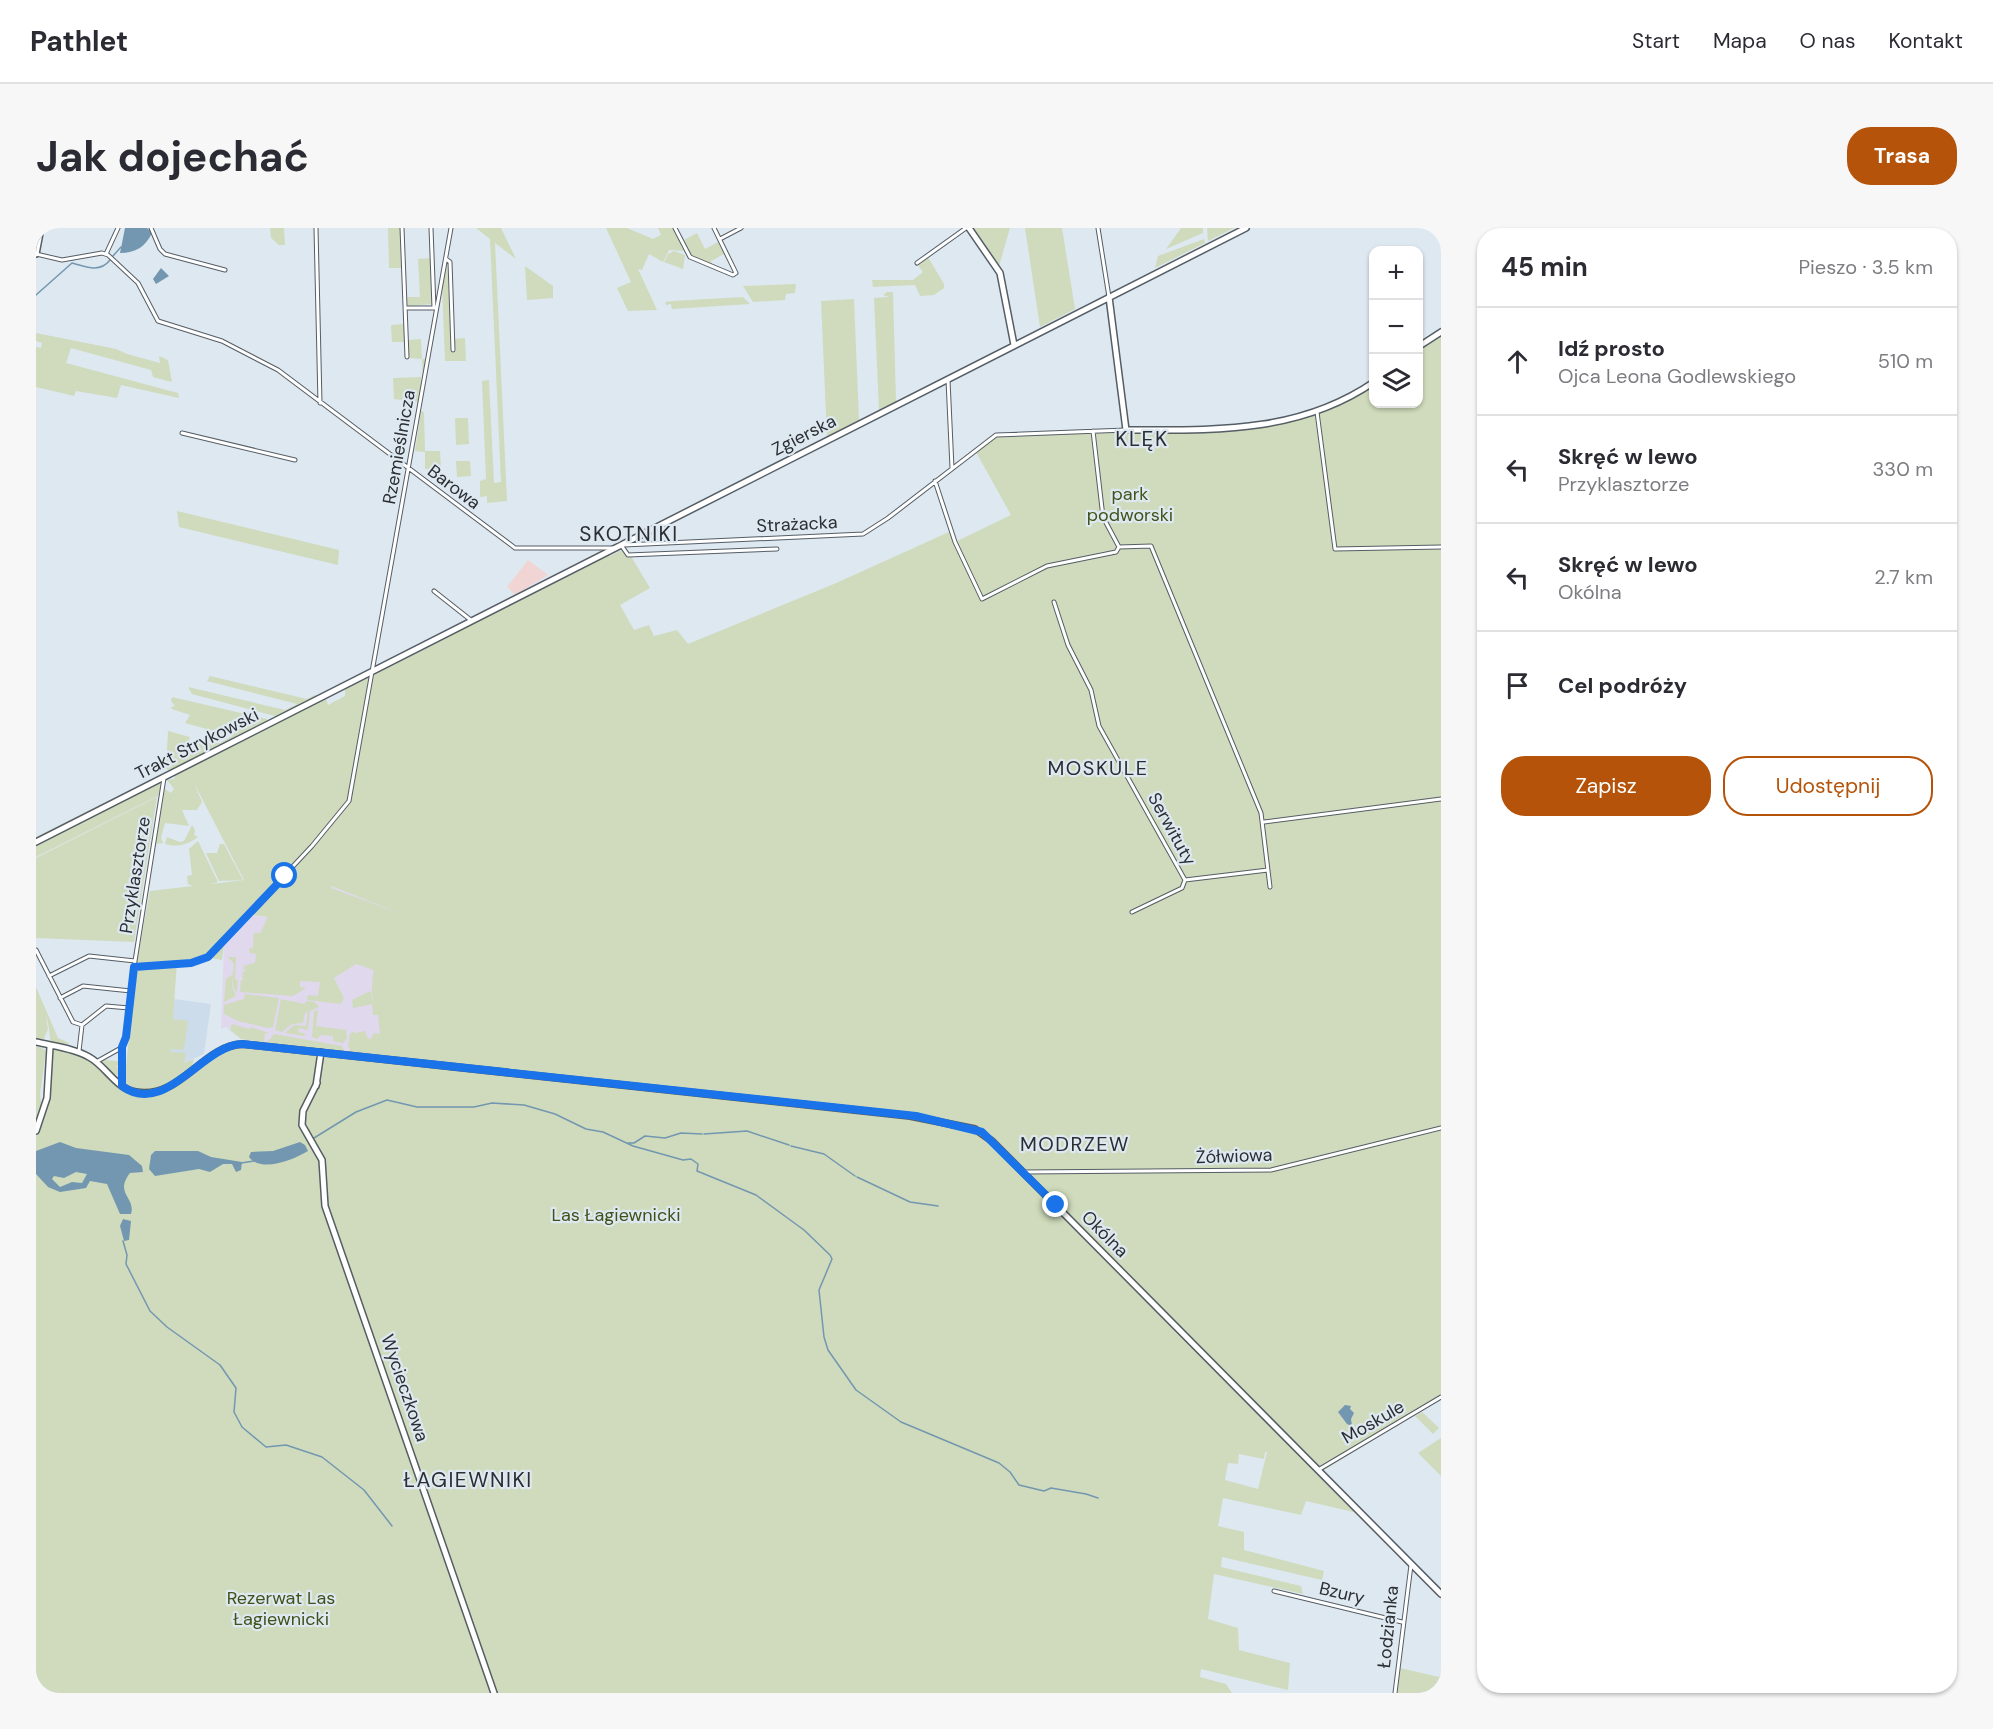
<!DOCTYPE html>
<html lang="pl">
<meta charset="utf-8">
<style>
body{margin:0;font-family:"DM Sans",sans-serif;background:#f7f7f7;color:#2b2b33}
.controls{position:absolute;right:18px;top:18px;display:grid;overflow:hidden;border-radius:12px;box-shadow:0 2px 4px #0004}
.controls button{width:54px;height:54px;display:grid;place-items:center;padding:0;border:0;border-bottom:2px solid #e1e1e2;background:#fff;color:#2b2b33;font:30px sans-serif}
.stop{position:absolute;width:18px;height:18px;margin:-14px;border:4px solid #1a73e8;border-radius:50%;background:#fff}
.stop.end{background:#1a73e8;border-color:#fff;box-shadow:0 2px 6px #0008}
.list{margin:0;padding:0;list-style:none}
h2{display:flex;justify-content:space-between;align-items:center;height:78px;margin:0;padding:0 24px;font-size:26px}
h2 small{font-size:20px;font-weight:400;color:#7c7c81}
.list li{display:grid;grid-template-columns:39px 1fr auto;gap:18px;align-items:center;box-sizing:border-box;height:108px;padding:0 24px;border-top:2px solid #e1e1e2}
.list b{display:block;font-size:22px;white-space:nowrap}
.list p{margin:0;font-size:20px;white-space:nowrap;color:#7c7c81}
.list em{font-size:20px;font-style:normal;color:#7c7c81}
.actions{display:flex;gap:12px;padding:18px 24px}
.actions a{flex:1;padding:14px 0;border:2px solid #b45309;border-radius:24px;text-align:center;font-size:21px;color:#b45309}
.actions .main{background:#b45309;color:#fff}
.icon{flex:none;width:33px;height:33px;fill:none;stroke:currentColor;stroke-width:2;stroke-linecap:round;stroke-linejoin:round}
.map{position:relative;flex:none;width:1405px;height:1465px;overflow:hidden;border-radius:24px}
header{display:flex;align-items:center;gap:36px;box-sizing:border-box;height:84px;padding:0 30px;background:#fff;border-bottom:2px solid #e1e1e2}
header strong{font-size:28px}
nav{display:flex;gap:33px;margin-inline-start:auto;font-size:21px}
.intro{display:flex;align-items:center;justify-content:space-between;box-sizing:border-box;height:144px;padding:0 36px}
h1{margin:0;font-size:42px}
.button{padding:15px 27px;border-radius:24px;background:#b45309;color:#fff;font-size:21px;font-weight:700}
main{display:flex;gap:36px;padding:0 36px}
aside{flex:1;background:#fff;border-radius:24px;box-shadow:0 2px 4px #0004}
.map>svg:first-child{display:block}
.commercial{fill:#f0d5d4}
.built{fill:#ccdceb}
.medical{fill:#e0d8ed}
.green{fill:#cfdbbc;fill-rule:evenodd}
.water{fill:#7397b0;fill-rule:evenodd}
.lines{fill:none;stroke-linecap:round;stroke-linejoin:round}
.stream{stroke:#7397b0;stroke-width:1.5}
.street-casing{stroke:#555d65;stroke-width:5}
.secondary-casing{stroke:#555d65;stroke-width:8}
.street{stroke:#fff;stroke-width:3}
.secondary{stroke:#fff;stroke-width:5}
.route{stroke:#1a73e8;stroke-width:8}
.labels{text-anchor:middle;stroke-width:4.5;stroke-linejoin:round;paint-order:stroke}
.street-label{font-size:18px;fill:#2b2e32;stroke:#dee8f1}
.park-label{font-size:18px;fill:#415218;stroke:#dee8f1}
.neighbourhood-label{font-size:20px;letter-spacing:1.5px;fill:#2b2e32;stroke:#dee8f1}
.quarter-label{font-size:21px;letter-spacing:1.5px;fill:#2b2e32;stroke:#dee8f1}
</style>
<header>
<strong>Pathlet</strong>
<nav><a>Start</a><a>Mapa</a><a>O nas</a><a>Kontakt</a></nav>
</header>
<div class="intro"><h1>Jak dojechać</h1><a class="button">Trasa</a></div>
<main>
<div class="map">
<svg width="1405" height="1465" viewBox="0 0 1405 1465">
<rect width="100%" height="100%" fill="#dee8f1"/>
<path class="commercial" d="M492,332L512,347L479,367L471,359Z"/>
<path class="built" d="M140,737L138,771L175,776L168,826L148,835L135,824Z"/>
<path class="medical" d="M274,650L392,696L350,829L205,811L190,799L185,801L188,718L217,688L263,692Z"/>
<path class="green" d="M234,0H248L249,17H243L235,10Z
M352,0H365L366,40H353Z
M440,0H465L480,31L459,15L471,273L451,275V268L444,269V253L450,251L446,153L453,152L458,255L465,254L454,11Z
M570,0H591L617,11L625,7L622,0H638L649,23L633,22L627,34L613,26L606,42L602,41L621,82L592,83L581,60L595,54Z
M935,0H974L963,38L935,1Z
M989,0H1026L1039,81L1004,99Z
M1145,0H1167V5L1130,21Z
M1171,0H1198L1172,13Z
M661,5L669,21L682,14L688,26L675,33L676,37L652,25L648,12Z
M1168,11L1169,15L1119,40L1122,28Z
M638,23L649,27L647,41L628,34L632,26Z
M892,29L908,56V60L898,67L884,68L879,57L837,59L836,52H877L887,44L882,37Z
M395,30L397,76L372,78L371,69H384L382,31Z
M411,33L416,123H420L418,111L429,110L430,133H409L406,59Z
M489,38L517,58V70L491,72Z
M760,56L759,65L750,66L749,72L717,74L707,58Z
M851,64H857L860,174L843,182L838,70L853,69L847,67Z
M707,69L714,76L636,81L635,76L630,77L629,74L637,73Z
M818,71L823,192L791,209L785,73Z
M368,96L369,114H356L355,97Z
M0,105L80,121L91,126L124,135L123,128L132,132L136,154L117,149L115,142L35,120L30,135L142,165L143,170L85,157L81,170L40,163L38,168L0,159V119L5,120L6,115L0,113Z
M1405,108V1170L1285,1244L1326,1286L1270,1273L1265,1287L1187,1270L1182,1298L1208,1304V1322L1288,1343L1286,1352L1186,1329L1185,1339L1265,1358L1267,1366L1178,1346L1172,1391L1202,1400L1203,1422L1254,1435L1252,1462L1165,1441L1164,1449L1190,1456L1196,1465H0V816L10,823L4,866L6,882C17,865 17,806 10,788L12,801L7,813L0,812V759L22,810L33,815L24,818L60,829L66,836L67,832L83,833V837L80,839L83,840V848L73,843L88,859L100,738L129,735L100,737L114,663L157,658L152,656L151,648L156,647L153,621L162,613L182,654L176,656L208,652L158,555L166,574L161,582H146L153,598L129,595L125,610L127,615L119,616L129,561L135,565L138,561L131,552L138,551L140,545L130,541L132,503L154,509L151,517L155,523L164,515H184L196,508L149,495L154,487L136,481L135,479L139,478L135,473L136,469L231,491L230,495L236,496L239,488L156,466L152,459L249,482L261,476L171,453L174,448L271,471L279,467L290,471L292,477L309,468V459L572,325L574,328L590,320L614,360L584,377L598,402L613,397L618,408L641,402L652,416L798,356L913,304L919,314L975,287L940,224L961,208C998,206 1035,204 1071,204C1162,204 1261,211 1337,155L1338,176H1382L1383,123ZM295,658L383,693H384L295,660ZM217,687L232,689L224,705H218L217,720H213L214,725L220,726L219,735L210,737L209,740L207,736V741H209V745L207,742L206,750L208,752H205L204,764L257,768L270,760L264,759V753L284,754L282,768L272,767L271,772L305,776L308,770L298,750L320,736C324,737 336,741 338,743C335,750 336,779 337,787H342L344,806L338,805L335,811L331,809L329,803L318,805L317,803L314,806L312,819L314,820V824L351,828L350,833L198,817L140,856L136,854L155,841L158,831L148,835L150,825L135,824V821L148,822L152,793L137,791L141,734L156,733L162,737L175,730L186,732L188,716ZM1229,1224H1231L1222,1261L1189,1252L1192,1235L1202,1236L1203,1226L1228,1231Z
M385,111L386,131H391L387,151L386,131L373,130L372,112Z
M385,149L384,174L358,171L357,150Z
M385,183L388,184L389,223H404L405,241H389V224L379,223Z
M419,190H432L433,216L420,217Z
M420,233H434L435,248L421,249Z
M141,283L303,322L302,337L143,299Z
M125,546L127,547L121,551L125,559L122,568L0,629V609Z
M121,569L98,714L0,710V630Z
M156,597L159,602L158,607L162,609C152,616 142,620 129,616L131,609L144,614L148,613Z
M184,616H188L207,652L183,653L170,625H181Z
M192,729H200L199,751L202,752L201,765L197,759L196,747V759L200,768L188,774L190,751L197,746L198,736Z
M334,763L337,768L336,776L317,780L316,772Z
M209,766L243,770L237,799L232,800L202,793L188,786V777L208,771Z
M245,771L269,776L270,773L279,774L283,779L274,783L272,802L263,800L262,804L268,805L269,808L249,805L258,797L270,798L272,783L269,785L267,795L256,796L246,804L239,802Z
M282,782L280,798L310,802L311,810L307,815L297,813V808L284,807L282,811L276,809L278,783Z
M196,796L213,801L214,799L233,805H229L228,814L205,811L194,802Z
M238,806L306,818L309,824L231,815Z
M1386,1184L1403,1200L1397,1206L1379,1188Z
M1405,1210V1248L1382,1225Z
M1364,1440L1403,1449L1405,1445V1465H1361Z"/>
<path class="water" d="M89,0H111L116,5C109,19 100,25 84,25Z
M125,40L133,48L120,56L117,51Z
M24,914L40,920L93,927L106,938L107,944L94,945C78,966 100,969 95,986H84L71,956L54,953L50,960L24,964L12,959L0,946V923ZM40,944L51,946L46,955L36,954L24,959L16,951L18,948L28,950Z
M264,914L269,917L272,923C257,932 225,945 213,929L215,924L237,923Z
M119,923H162L175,929L206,934L205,942L200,944L196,936H187L174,944L163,941L119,948L113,941L115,927Z
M87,991L95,993L93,1012L88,1013L84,998Z
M1309,1177L1315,1178L1314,1181L1318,1185L1315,1191L1316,1198L1311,1196L1302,1184Z"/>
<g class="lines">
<path class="stream" d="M76,29L85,19
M0,67L36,35C50,39 64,45 74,32
M668,906L711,903L753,917
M278,910L320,884L351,872L381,879H438L456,875L488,877L519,886L550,901L567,904L597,918L647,932L655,931L662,936L661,943L720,967L768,1002L794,1027L796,1031L783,1062L788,1109L792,1122L820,1162L865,1194L963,1235L974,1244L983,1257L1008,1263L1015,1260L1050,1266L1062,1270
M592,915H598L609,908L629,910L645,905L666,906
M755,918L788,926L819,948
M205,935L218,933
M821,949L874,974L902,978
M87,1013L91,1027L90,1036L114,1083L131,1099L184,1137L200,1160L198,1184L206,1199L230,1219L250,1217L286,1229L328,1262L356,1298"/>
<g class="street-casing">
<path id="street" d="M115,0L124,21L129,26L189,42
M280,0L284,175
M366,0L371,129
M395,0L398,80
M639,0L654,29L697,47L700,45L678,0
M1062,0L1073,69
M684,11L705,0
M0,26L26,32L66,25L72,27L102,55L122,93L186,113L242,142L479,320H577
M70,26L82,0
M410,31L414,34L417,122
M881,35L930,0
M370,80H398
M912,152L916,240
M1281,184L1299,321L1405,319
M1057,203L1067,289L1083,319L1115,318L1225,585L1234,659
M146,205L259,232
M899,253L919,314L946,371L1011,338L1080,324L1083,319
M585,317L592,327L741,321
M588,317L827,306L852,290L960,207L1090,202
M398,363L436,393
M1018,374L1032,417L1055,462L1063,498L1149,652L1146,660L1096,684
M1228,594L1405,571
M1149,652L1232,642
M0,722L37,794L46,797
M98,739L157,735L172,729L276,618L313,573L415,0
M13,748L53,728L99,733
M24,770L47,758L95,763
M43,823L46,797L70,778L93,780
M60,834L85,820
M84,856L86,819L90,809L99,733L128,550
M988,944L1235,942L1405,900
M1282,1242L1405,1169
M1238,1363L1366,1394
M1359,1465L1375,1337"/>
</g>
<g class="secondary-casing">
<path id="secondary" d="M933,0L964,45L978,117
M0,26L5,0
M1073,69L1090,202C1177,202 1262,206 1338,154
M1382,119L1405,104
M0,614L1210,0
M0,814C16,818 38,820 53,829C70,838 80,861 100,864C144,872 166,818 206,816L874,888L939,901L956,913L1405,1366
M281,855L267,883L266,897L286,932L289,978L458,1465
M280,858L285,824
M0,903L11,870L14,819"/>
</g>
<use href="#street" class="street"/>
<use href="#secondary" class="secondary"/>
</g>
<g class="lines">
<path class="route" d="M249,648L172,729L155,735L98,739L90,809L86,819V858C129,890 166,817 206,816L880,888L946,904L1020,977"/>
</g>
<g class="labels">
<g class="street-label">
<text transform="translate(768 207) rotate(-27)" y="6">Zgierska</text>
<text transform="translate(363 219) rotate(-80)" y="6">Rzemieślnicza</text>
<text transform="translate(418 259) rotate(37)" y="6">Barowa</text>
<text transform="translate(761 296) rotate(-3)" y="6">Strażacka</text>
<text transform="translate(161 516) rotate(-27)" y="6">Trakt Strykowski</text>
<text transform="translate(1136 601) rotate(61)" y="6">Serwituty</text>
<text transform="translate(99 647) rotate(-81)" y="6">Przyklasztorze</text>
<text transform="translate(1198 928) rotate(-2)" y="6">Żółwiowa</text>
<text transform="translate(1069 1006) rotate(45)" y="6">Okólna</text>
<text transform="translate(369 1160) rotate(71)" y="6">Wycieczkowa</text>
<text transform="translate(1337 1194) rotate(-30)" y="6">Moskule</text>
<text transform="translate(1306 1365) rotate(13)" y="6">Bzury</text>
<text transform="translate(1352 1399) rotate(-84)" y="6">Łodzianka</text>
</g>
<g class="park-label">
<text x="1094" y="272">park<tspan x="1094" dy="21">podworski</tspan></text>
<text x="580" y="993">Las Łagiewnicki</text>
<text x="245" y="1376">Rezerwat Las<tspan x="245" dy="21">Łagiewnicki</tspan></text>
</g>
<g class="neighbourhood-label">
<text x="1062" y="547">MOSKULE</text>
<text x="1039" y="923">MODRZEW</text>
</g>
<g class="quarter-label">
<text x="1106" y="218">KLĘK</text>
<text x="593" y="313">SKOTNIKI</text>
<text x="432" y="1259">ŁAGIEWNIKI</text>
</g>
</g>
</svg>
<div class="controls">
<button>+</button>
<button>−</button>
<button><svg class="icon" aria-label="layers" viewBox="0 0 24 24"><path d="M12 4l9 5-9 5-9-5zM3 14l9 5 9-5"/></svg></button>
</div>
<div class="stop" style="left:249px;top:648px"></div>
<div class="stop end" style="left:1020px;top:977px"></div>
</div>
<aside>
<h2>45 min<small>Pieszo · 3.5 km</small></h2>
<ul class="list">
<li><svg class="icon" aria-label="ahead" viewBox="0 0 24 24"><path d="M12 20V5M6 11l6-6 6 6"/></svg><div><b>Idź prosto</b><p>Ojca Leona Godlewskiego</p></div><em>510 m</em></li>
<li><svg class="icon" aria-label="left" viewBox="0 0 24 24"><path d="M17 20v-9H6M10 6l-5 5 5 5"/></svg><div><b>Skręć w lewo</b><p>Przyklasztorze</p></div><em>330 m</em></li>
<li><svg class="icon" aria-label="left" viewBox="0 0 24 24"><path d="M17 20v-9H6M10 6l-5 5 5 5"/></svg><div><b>Skręć w lewo</b><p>Okólna</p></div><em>2.7 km</em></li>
<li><svg class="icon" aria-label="arrive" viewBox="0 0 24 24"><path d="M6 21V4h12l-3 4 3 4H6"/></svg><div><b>Cel podróży</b></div></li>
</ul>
<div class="actions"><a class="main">Zapisz</a><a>Udostępnij</a></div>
</aside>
</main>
